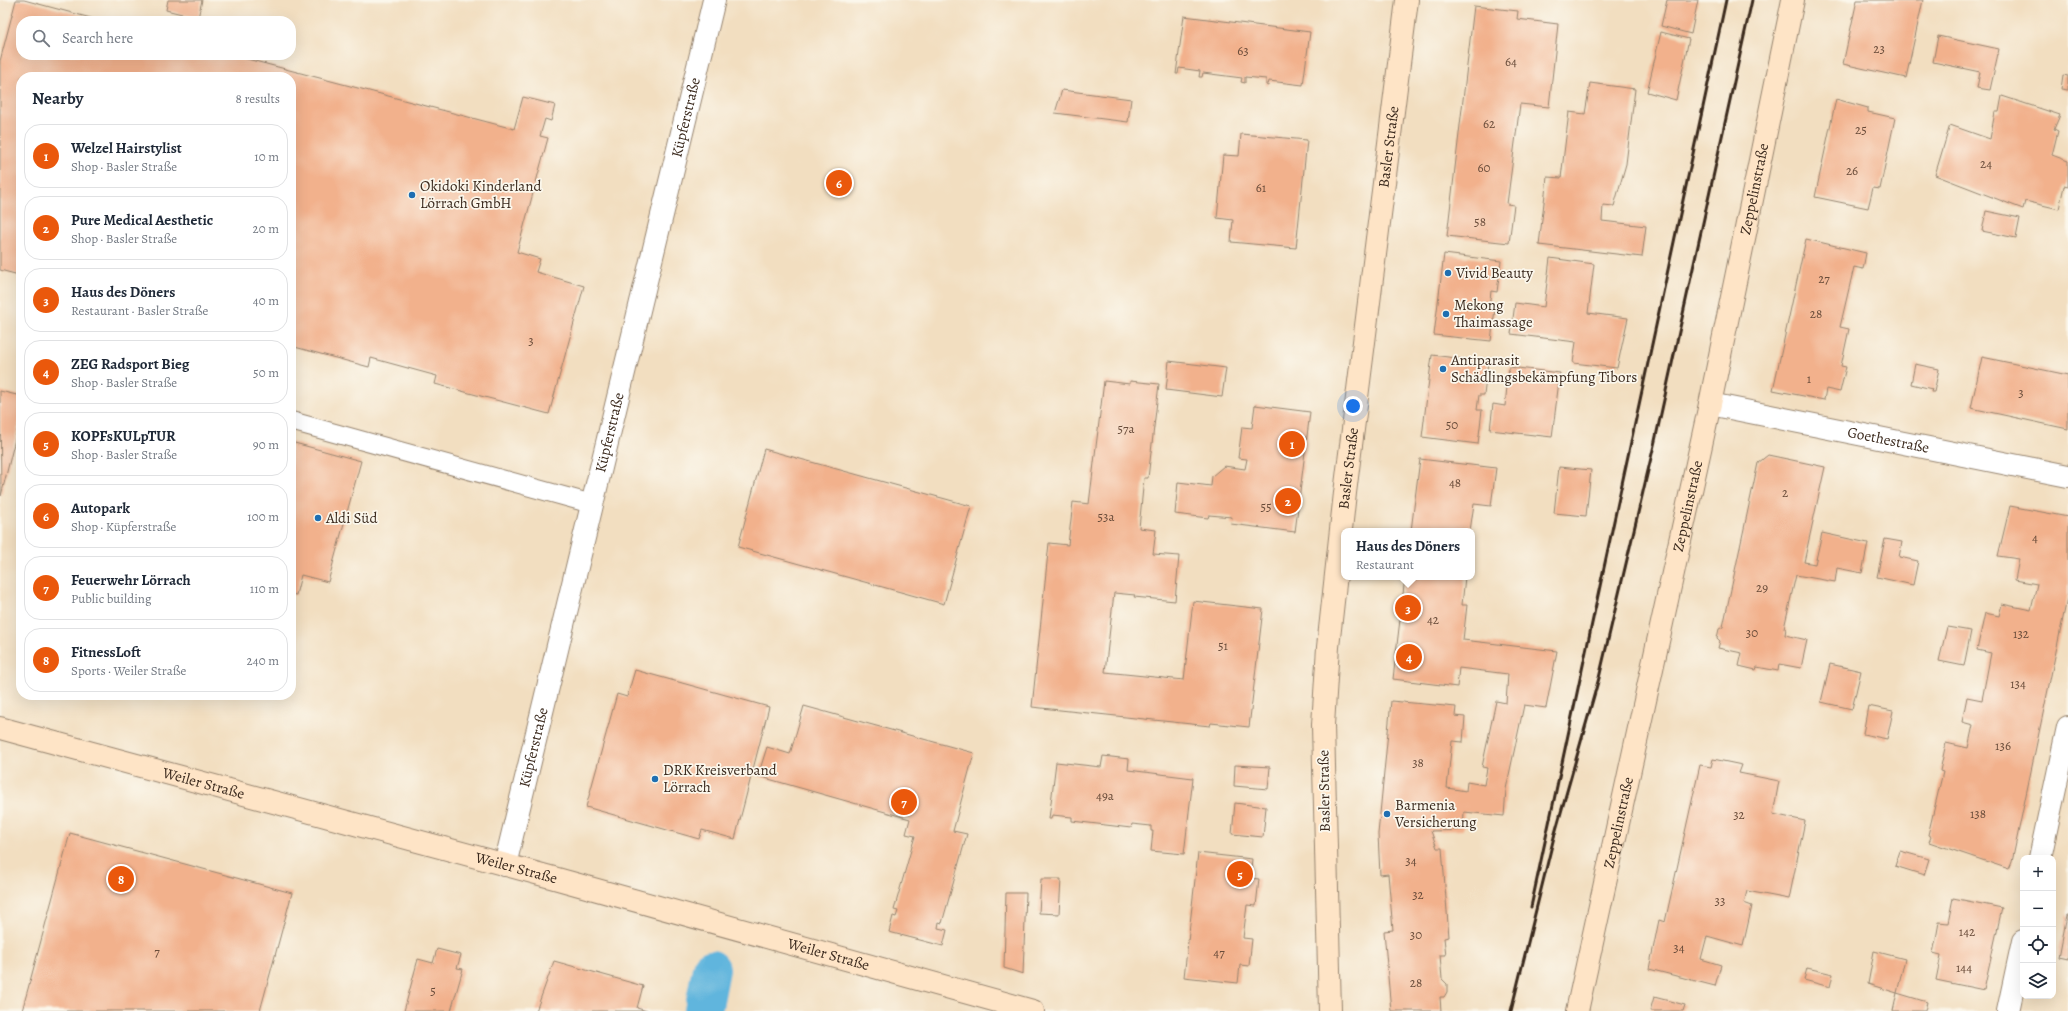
<!DOCTYPE html>
<meta charset="utf-8">
<style>
body{margin:0;font-family:Alegreya,serif;background:#f2f2f3;color:#1f2937}
.controls{position:absolute;right:12px;bottom:12px;display:grid;overflow:hidden;border-radius:8px;box-shadow:0 4px 16px #0002}
.controls button{width:36px;height:36px;display:grid;place-items:center;padding:0;border:0;border-bottom:1px solid #e0e1e3;background:#fff;color:#1f2937;font:20px sans-serif}
.you{position:absolute;left:1353px;top:406px;width:14px;height:14px;margin:-10px;border:3px solid #fff;border-radius:50%;background:#1a73e8;box-shadow:0 0 0 6px #1a73e833}
.badge{display:grid;place-items:center;width:26px;height:26px;border-radius:50%;background:#ea580c;color:#fff;font-size:13px;font-weight:700}
.pin{position:absolute;translate:-50% -50%;border:2px solid #fff;box-shadow:0 1px 4px #0006}
.popup{position:absolute;left:1341px;top:528px;width:134px;height:52px;box-sizing:border-box;display:grid;place-content:center;border-radius:8px;background:#fff;filter:drop-shadow(0 1px 3px #0005);font-size:13px;white-space:nowrap;color:#747a83}
.popup b{font-size:15px;color:#1f2937}
.popup::after{content:'';position:absolute;left:50%;top:100%;margin-left:-8px;border:8px solid transparent;border-top-color:#fff}
.list{margin:0;padding:0;list-style:none}
h2{display:flex;justify-content:space-between;align-items:center;height:52px;margin:0;padding:0 16px;font-size:17px}
h2 small{font-size:13px;font-weight:400;color:#747a83}
.list li{display:grid;grid-template-columns:26px 1fr auto;gap:12px;align-items:center;box-sizing:border-box;height:64px;margin:0 8px 8px;padding:0 8px;border:1px solid #e0e1e3;border-radius:16px}
.list b{display:block;font-size:15px;white-space:nowrap}
.list p{margin:0;font-size:13px;white-space:nowrap;color:#747a83}
.list em{font-size:13px;font-style:normal;color:#747a83}
.icon{flex:none;width:22px;height:22px;fill:none;stroke:currentColor;stroke-width:2;stroke-linecap:round;stroke-linejoin:round}
.map{position:relative;flex:none;width:2068px;height:1011px;overflow:hidden}
.search{position:absolute;background:#fff;box-shadow:0 4px 16px #0002;left:16px;top:16px;width:280px;height:44px;display:flex;align-items:center;gap:10px;box-sizing:border-box;padding:0 14px;border-radius:16px;color:#747a83;font-size:15px}
.panel{position:absolute;background:#fff;box-shadow:0 4px 16px #0002;left:16px;top:72px;width:280px;height:628px;border-radius:16px}
.map>svg:first-child{display:block}
.lines{fill:none;stroke-linecap:round;stroke-linejoin:round}
.canal{stroke:#61b5dd;stroke-width:38}
.building{fill:#f2b18c}
.lane-casing{stroke:#96846f;stroke-width:20}
.street-casing{stroke:#96846f;stroke-width:24}
.secondary-casing{stroke:#96846f;stroke-width:24}
.lane{stroke:#fff;stroke-width:18}
.street{stroke:#fff;stroke-width:22}
.secondary{stroke:#fee4c6;stroke-width:22}
.rail{stroke:#3b2a1e;stroke-width:3}
.poi-dot{fill:#1f6fb2;stroke:#fbf7ec;stroke-width:1.5}
.labels{text-anchor:middle;stroke-width:3.5;stroke-linejoin:round;paint-order:stroke}
.number-label{font-size:13px;fill:#694c3a}
.street-label{font-size:15px;fill:#3b2a1e;stroke:#fbf7ec}
.poi-label{font-size:15px;fill:#3b2a1e;stroke:#fbf7ec;text-anchor:start}
</style>
<div class="map">
<svg width="2068" height="1011" viewBox="0 0 2068 1011">
<rect width="100%" height="100%" fill="#fbf7ec"/>
<filter id="ink" filterUnits="userSpaceOnUse"><feTurbulence type="fractalNoise" baseFrequency=".025" numOctaves="2"/><feDisplacementMap in="SourceGraphic" scale="8" xChannelSelector="R" yChannelSelector="G"/><feConvolveMatrix kernelMatrix="1 2 1 2 8 2 1 2 1" color-interpolation-filters="sRGB"/></filter>
<filter id="wash" filterUnits="userSpaceOnUse"><feTurbulence type="fractalNoise" baseFrequency=".012" numOctaves="4" result="noise"/><feDisplacementMap in="SourceGraphic" scale="16" xChannelSelector="R" yChannelSelector="G"/><feGaussianBlur stdDeviation="0.9" result="paint"/><feColorMatrix in="noise" values="0 0 0 0 0 0 0 0 0 0 0 0 0 0 0 0 0 1.4 0 .05"/><feComposite in="paint" operator="in"/></filter>
<g filter="url(#wash)">
<rect width="100%" height="100%" fill="#f2dec0"/>
<g class="lines">
<path class="canal" d="M703,1011L711,969"/>
</g>
<g id="blocks">
<path class="building" d="M16,0H24L102,21H21V55H232L514,129L523,97L555,105L551,121L545,119L540,136L548,138L517,252L540,259L536,272L584,286L549,414L435,384L437,376L371,358L369,367L291,346V77H21V265L19,275L0,270V61Z
M168,0H202L198,18L166,10Z
M1667,0H1698L1691,34L1661,26Z
M1857,0H1923L1906,78L1843,64Z
M1474,6L1518,11L1517,19L1558,24L1549,107L1520,104L1507,204L1514,205L1509,243L1447,236Z
M1184,16L1310,32L1303,85L1269,81L1268,86L1266,85V79L1245,77V83L1241,82L1242,78L1203,73L1202,77H1199L1200,71L1179,68L1178,74H1176Z
M1661,32L1689,39L1676,100L1647,92Z
M1938,36L1999,49L1990,90L1977,88L1980,72L1933,62Z
M2063,75L2068,76V90L2061,89Z
M1590,83L1635,89L1626,164L1614,206L1603,205L1602,221L1646,226L1642,257L1539,245L1547,177L1561,178L1569,112L1585,114Z
M1062,90L1131,99L1128,122L1055,113Z
M2002,96L2060,115L2054,129L2058,131L2052,155L2068,161V187L2064,186L2059,209L2025,201L2023,209L1935,175L1950,125L1990,139L1995,112H1999Z
M1836,99L1868,108V112L1895,118L1880,189L1873,188L1868,208L1815,197Z
M1241,134L1307,140L1296,248L1231,242L1233,220L1217,218L1223,155L1239,156Z
M1986,211L2020,218L2016,238L1982,231Z
M1806,239L1866,253L1863,269L1854,267L1840,327L1849,329L1841,366L1846,367L1840,392L1826,389L1824,400L1773,390Z
M1444,254L1501,261L1497,292L1491,291L1489,309H1495L1491,341L1434,335Z
M1550,258L1594,264L1588,313L1628,318L1617,368L1573,363L1576,342L1511,334L1515,303L1544,307Z
M1432,355L1488,362L1484,395H1479L1477,410H1482L1478,444L1422,437Z
M1982,357L2068,375V429L1971,408Z
M1169,361L1226,368L1222,397L1166,390Z
M1915,364L1939,369L1934,392H1931L1932,389L1911,384Z
M1509,367L1560,373L1552,437L1490,430L1493,404L1505,406Z
M1104,381L1130,384V381L1159,384L1148,478H1144L1139,528L1156,530L1153,554L1179,556L1175,601L1134,597L1135,595L1114,593L1105,672L1184,680L1193,601L1263,609L1249,727L1211,723L1210,726L1032,707L1049,543L1068,545L1073,502L1089,504Z
M0,391L21,396V415L1,496Z
M1255,405L1310,412L1295,532L1231,524L1232,517L1209,515L1208,518L1175,514L1178,482L1211,486L1212,476L1224,466L1245,469L1247,459L1238,458L1242,427L1252,428Z
M291,442L361,461L328,582L301,575L296,595L291,594Z
M764,449L971,506L944,604L738,547Z
M1768,455L1825,467L1804,562L1815,564L1822,533L1868,543L1862,573L1837,568L1835,582L1796,575L1784,628H1786L1785,635L1807,640L1801,668L1779,664L1778,671L1757,667L1756,670L1739,666L1742,653L1718,648L1720,641L1717,638L1719,629L1723,627L1758,463Z
M1420,459L1496,468L1491,506L1474,504L1470,531H1411Z
M1559,467L1591,470L1586,516L1554,513Z
M2010,506L2068,517V594L2012,862L2009,869L1929,842L1931,837L1928,835L1943,772L1940,771L1946,743L1968,748L1973,725L1962,722L1967,697L1982,700L1991,653L1977,650L1985,613L1999,616L2002,604L2031,610L2037,584L2015,580L2019,559L1998,556Z
M1885,539L1902,542L1899,557L1918,561L1913,585L1877,577Z
M1405,577H1465L1462,605H1467L1463,640L1557,651L1546,708L1524,705L1506,789L1504,816L1464,812L1463,830L1431,831L1437,848H1442L1449,937L1444,938L1446,955H1440L1442,979L1447,984V992L1444,997H1440L1441,1011H1391L1384,931L1393,930L1388,874L1380,875L1378,834L1391,701L1456,707L1455,716L1465,717L1463,742L1452,741L1447,788L1466,791L1467,782L1484,785L1487,768L1482,767L1496,701L1506,703L1508,674L1459,668L1457,687L1393,679Z
M1947,627L1971,631L1964,666L1939,661Z
M1830,664L1861,671L1852,709L1821,702Z
M635,670L769,707L735,839L702,830L699,839L586,807L617,694L627,697Z
M804,706L974,753L953,831L967,834L942,923L939,922L938,928L947,930L943,946L889,932L893,916L896,917L898,911L894,910L915,836L906,834L910,819L758,776L767,747L790,754Z
M1868,706L1893,711L1887,739L1863,734Z
M1103,756L1129,759L1128,770L1193,778L1184,854L1151,851L1153,831H1151V826L1132,824L1131,828L1072,821V817L1052,815L1051,819H1049L1056,762L1101,767Z
M1713,759L1742,765L1739,773L1779,781L1773,814L1805,821L1789,899L1747,891L1744,903L1752,906L1743,946L1707,936L1701,959L1721,965L1715,986L1649,969L1659,920L1665,922L1700,765L1711,767Z
M1235,765L1270,767L1268,789L1234,786Z
M1235,803L1266,807L1263,837L1232,834Z
M70,833L292,893L260,1011H22Z
M1900,851L1929,859L1924,875L1895,866Z
M1198,853L1252,859L1250,878L1259,879L1256,906L1247,905L1243,938L1252,939L1249,966L1240,965L1238,983L1184,977Z
M1041,879H1061L1059,914L1039,913Z
M1006,893H1026L1023,974L1004,968Z
M1953,898L2002,908L1984,990L1936,980L1941,955L1933,953L1936,939L1939,922L1948,923Z
M2067,915H2068V959L2059,957Z
M437,949L461,955L457,968L463,969L451,1011H404L418,959L433,963Z
M1874,951L1905,959L1897,993L1868,984Z
M554,961L643,986L637,1008L647,1011H536Z
M1807,968L1833,974L1830,987L1804,980Z
M1897,993L1927,1002L1925,1011H1893Z
M1654,997L1685,1005L1683,1011H1650Z"/>
</g>
</g>
<g filter="url(#ink)">
<use href="#blocks" fill-opacity="0" stroke="#96846f" stroke-width="1"/>
<g class="lines">
<g class="lane-casing">
<path id="lane" d="M291,421L592,504"/>
</g>
<g class="street-casing">
<g id="street">
<path id="s1" d="M1710,404L2068,476"/>
<path d="M2040,858L2068,727"/>
<path id="s2" d="M505,865L714,0"/>
<path d="M2008,1011L2023,941"/>
</g>
</g>
<g class="secondary-casing">
<g id="secondary">
<path id="s3" d="M0,728L554,878L1033,1011"/>
<path id="s4" d="M1330,1011L1323,725L1328,647L1345,493L1407,0"/>
<path id="s5" d="M1577,1011L1710,404L1793,0"/>
</g>
</g>
<use href="#lane" class="lane"/>
<use href="#street" class="street"/>
<use href="#secondary" class="secondary"/>
<path class="rail" d="M1531,907L1726,0
M1511,1011L1554,837L1599,678L1655,441L1752,0"/>
</g>
</g>
<g class="poi-dot">
<circle cx="412" cy="195" r="4"/>
<circle cx="1448" cy="273" r="4"/>
<circle cx="1446" cy="314" r="4"/>
<circle cx="1443" cy="369" r="4"/>
<circle cx="318" cy="518" r="4"/>
<circle cx="655" cy="779" r="4"/>
<circle cx="1387" cy="814" r="4"/>
</g>
<g class="labels">
<g class="number-label">
<text x="1879" y="53">23</text>
<text x="1243" y="55">63</text>
<text x="1511" y="66">64</text>
<text x="1489" y="128">62</text>
<text x="1861" y="134">25</text>
<text x="1986" y="168">24</text>
<text x="1484" y="172">60</text>
<text x="1852" y="175">26</text>
<text x="1261" y="192">61</text>
<text x="1480" y="226">58</text>
<text x="1824" y="283">27</text>
<text x="1816" y="318">28</text>
<text x="531" y="345">3</text>
<text x="1809" y="383">1</text>
<text x="2021" y="397">3</text>
<text x="1452" y="429">50</text>
<text x="1126" y="433">57a</text>
<text x="1455" y="487">48</text>
<text x="1785" y="497">2</text>
<text x="1266" y="511">55</text>
<text x="1106" y="521">53a</text>
<text x="2035" y="542">4</text>
<text x="1762" y="592">29</text>
<text x="1433" y="624">42</text>
<text x="1752" y="637">30</text>
<text x="2021" y="638">132</text>
<text x="1223" y="650">51</text>
<text x="2018" y="688">134</text>
<text x="2003" y="750">136</text>
<text x="1418" y="767">38</text>
<text x="1105" y="800">49a</text>
<text x="1978" y="818">138</text>
<text x="1739" y="819">32</text>
<text x="1411" y="865">34</text>
<text x="1418" y="899">32</text>
<text x="1720" y="905">33</text>
<text x="1967" y="936">142</text>
<text x="1416" y="939">30</text>
<text x="1679" y="952">34</text>
<text x="157" y="956">7</text>
<text x="1219" y="957">47</text>
<text x="1964" y="972">144</text>
<text x="1416" y="987">28</text>
<text x="433" y="995">5</text>
</g>
<g class="street-label">
<text dy="5" stroke="none"><textPath href="#s2" startOffset="769">Küpferstraße</textPath></text>
<text dy="5" stroke="none"><textPath href="#s4" startOffset="868">Basler Straße</textPath></text>
<text dy="5" stroke="none"><textPath href="#s5" startOffset="841">Zeppelinstraße</textPath></text>
<text dy="5" stroke="none"><textPath href="#s2" startOffset="445">Küpferstraße</textPath></text>
<text dy="5" stroke="none"><textPath href="#s1" startOffset="182">Goethestraße</textPath></text>
<text dy="5" stroke="none"><textPath href="#s4" startOffset="544">Basler Straße</textPath></text>
<text dy="5" stroke="none"><textPath href="#s5" startOffset="517">Zeppelinstraße</textPath></text>
<text dy="5" stroke="none"><textPath href="#s2" startOffset="121">Küpferstraße</textPath></text>
<text dy="5" stroke="none"><textPath href="#s3" startOffset="211">Weiler Straße</textPath></text>
<text transform="translate(1324 791) rotate(-91)" y="5">Basler Straße</text>
<text dy="5" stroke="none"><textPath href="#s5" startOffset="193">Zeppelinstraße</textPath></text>
<text dy="5" stroke="none"><textPath href="#s3" startOffset="535">Weiler Straße</textPath></text>
<text dy="5" stroke="none"><textPath href="#s3" startOffset="859">Weiler Straße</textPath></text>
</g>
<g class="poi-label">
<text x="420" y="191">Okidoki Kinderland<tspan x="420" dy="17">Lörrach GmbH</tspan></text>
<text x="1456" y="278">Vivid Beauty</text>
<text x="1454" y="310">Mekong<tspan x="1454" dy="17">Thaimassage</tspan></text>
<text x="1451" y="365">Antiparasit<tspan x="1451" dy="17">Schädlingsbekämpfung Tibors</tspan></text>
<text x="326" y="523">Aldi Süd</text>
<text x="663" y="775">DRK Kreisverband<tspan x="663" dy="17">Lörrach</tspan></text>
<text x="1395" y="810">Barmenia<tspan x="1395" dy="17">Versicherung</tspan></text>
</g>
</g>
</svg>
<div class="controls">
<button>+</button>
<button>−</button>
<button><svg class="icon" aria-label="locate" viewBox="0 0 24 24"><circle cx="12" cy="12" r="6"/><path d="M12 2v4M12 18v4M2 12h4M18 12h4"/></svg></button>
<button><svg class="icon" aria-label="layers" viewBox="0 0 24 24"><path d="M12 4l9 5-9 5-9-5zM3 14l9 5 9-5"/></svg></button>
</div>
<div class="you"></div>
<div class="pin badge" style="left:1292px;top:444px">1</div>
<div class="pin badge" style="left:1288px;top:501px">2</div>
<div class="pin badge" style="left:1408px;top:608px">3</div>
<div class="popup"><b>Haus des Döners</b>Restaurant</div>
<div class="pin badge" style="left:1409px;top:657px">4</div>
<div class="pin badge" style="left:1240px;top:874px">5</div>
<div class="pin badge" style="left:839px;top:183px">6</div>
<div class="pin badge" style="left:904px;top:802px">7</div>
<div class="pin badge" style="left:121px;top:879px">8</div>
<div class="search"><svg class="icon" aria-label="search" viewBox="0 0 24 24"><circle cx="10" cy="10" r="6"/><path d="M15 15l6 6"/></svg>Search here</div>
<section class="panel">
<h2>Nearby<small>8 results</small></h2>
<ul class="list">
<li><span class="badge">1</span><div><b>Welzel Hairstylist</b><p>Shop · Basler Straße</p></div><em>10 m</em></li>
<li><span class="badge">2</span><div><b>Pure Medical Aesthetic</b><p>Shop · Basler Straße</p></div><em>20 m</em></li>
<li><span class="badge">3</span><div><b>Haus des Döners</b><p>Restaurant · Basler Straße</p></div><em>40 m</em></li>
<li><span class="badge">4</span><div><b>ZEG Radsport Bieg</b><p>Shop · Basler Straße</p></div><em>50 m</em></li>
<li><span class="badge">5</span><div><b>KOPFsKULpTUR</b><p>Shop · Basler Straße</p></div><em>90 m</em></li>
<li><span class="badge">6</span><div><b>Autopark</b><p>Shop · Küpferstraße</p></div><em>100 m</em></li>
<li><span class="badge">7</span><div><b>Feuerwehr Lörrach</b><p>Public building</p></div><em>110 m</em></li>
<li><span class="badge">8</span><div><b>FitnessLoft</b><p>Sports · Weiler Straße</p></div><em>240 m</em></li>
</ul>
</section>
</div>
